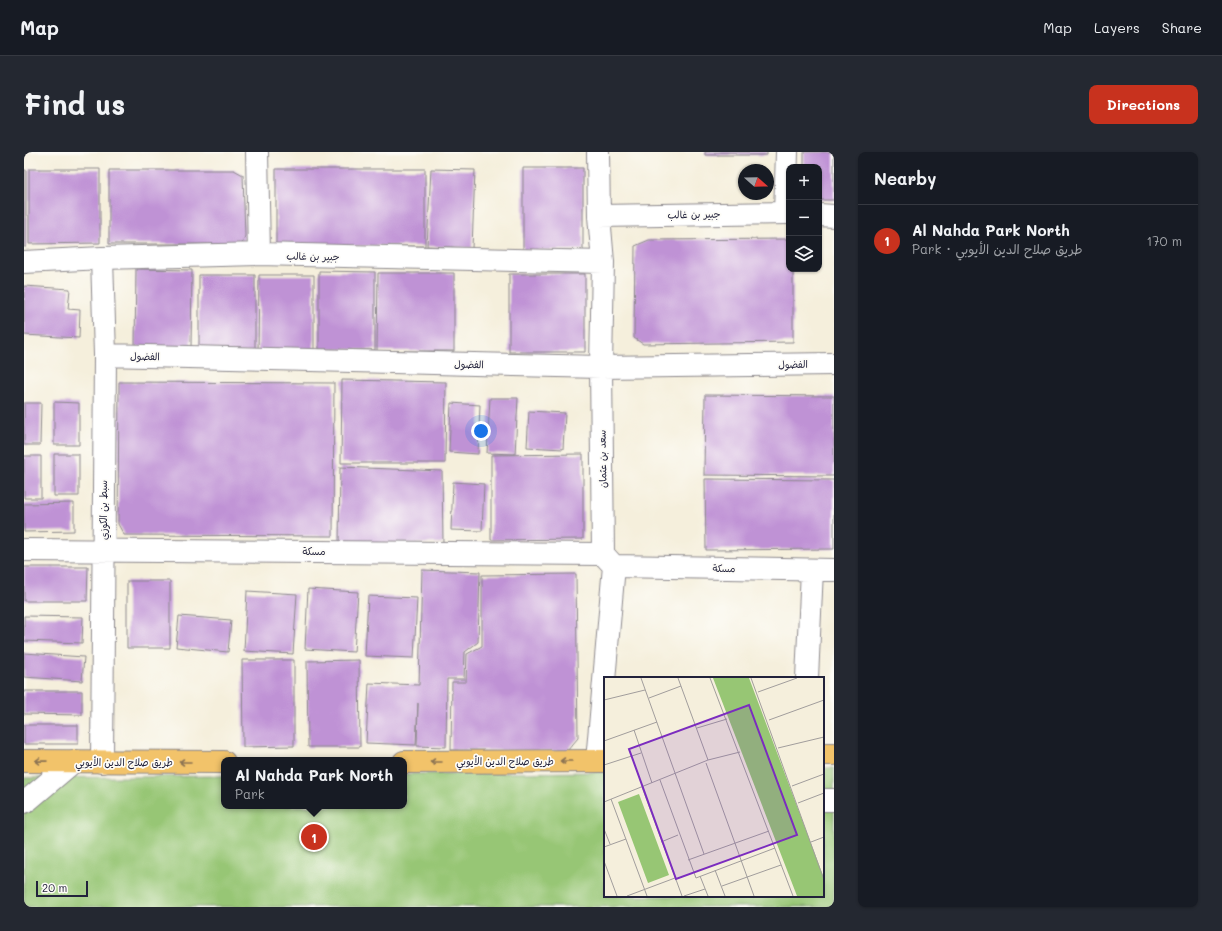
<!DOCTYPE html>
<meta charset="utf-8">
<style>
body{margin:0;font-family:Mali,"Playpen Sans Arabic",sans-serif;background:#242831;color:#f1f3f6}
.controls{position:absolute;right:12px;top:12px;display:grid;overflow:hidden;border-radius:8px;box-shadow:0 1px 3px #0004}
.controls button{width:36px;height:36px;display:grid;place-items:center;padding:0;border:0;border-bottom:1px solid #363941;background:#171b24;color:#f1f3f6;font:20px sans-serif}
.compass{position:absolute;left:714px;top:12px;width:36px;height:36px;border-radius:50%;background:#171b24;box-shadow:0 1px 3px #0004;rotate:110deg}
.scale{position:absolute;left:12px;bottom:10px;width:52px;box-sizing:border-box;padding-left:4px;border:2px solid #22223b;border-top:0;font-size:11px;line-height:14px;white-space:nowrap;color:#22223b;-webkit-text-stroke:3px #fdfcf7;paint-order:stroke}
.you{position:absolute;left:457px;top:279px;width:14px;height:14px;margin:-10px;border:3px solid #fff;border-radius:50%;background:#1a73e8;box-shadow:0 0 0 6px #1a73e833}
.badge{display:grid;place-items:center;width:26px;height:26px;border-radius:50%;background:#c8321e;color:#fff;font-size:13px;font-weight:700}
.pin{position:absolute;translate:-50% -50%;border:2px solid #fff;box-shadow:0 1px 4px #0006}
.popup{position:absolute;left:197px;top:605px;width:186px;height:52px;box-sizing:border-box;display:grid;place-content:center;border-radius:8px;background:#171b24;filter:drop-shadow(0 1px 3px #0005);font-size:13px;white-space:nowrap;color:#9ea1a6}
.popup b{font-size:15px;color:#f1f3f6}
.popup::after{content:'';position:absolute;left:50%;top:100%;margin-left:-8px;border:8px solid transparent;border-top-color:#171b24}
.list{margin:0;padding:0;list-style:none}
h2{display:flex;justify-content:space-between;align-items:center;height:52px;margin:0;padding:0 16px;font-size:17px}
h2 small{font-size:13px;font-weight:400;color:#9ea1a6}
.list li{display:grid;grid-template-columns:26px 1fr auto;gap:12px;align-items:center;box-sizing:border-box;height:72px;padding:0 16px;border-top:1px solid #363941}
.list b{display:block;font-size:15px;white-space:nowrap}
.list p{margin:0;font-size:13px;white-space:nowrap;color:#9ea1a6}
.list em{font-size:13px;font-style:normal;color:#9ea1a6}
.icon{flex:none;width:22px;height:22px;fill:none;stroke:currentColor;stroke-width:2;stroke-linecap:round;stroke-linejoin:round}
.map{position:relative;flex:none;width:810px;height:755px;overflow:hidden;border-radius:8px}
header{display:flex;align-items:center;gap:24px;box-sizing:border-box;height:56px;padding:0 20px;background:#171b24;border-bottom:1px solid #363941}
header strong{font-size:19px}
nav{display:flex;gap:22px;margin-inline-start:auto;font-size:14px}
.intro{display:flex;align-items:center;justify-content:space-between;box-sizing:border-box;height:96px;padding:0 24px}
h1{margin:0;font-size:28px}
.button{padding:10px 18px;border-radius:8px;background:#c8321e;color:#fff;font-size:14px;font-weight:700}
main{display:flex;gap:24px;padding:0 24px}
aside{flex:1;background:#171b24;border-radius:8px;box-shadow:0 1px 3px #0004}
.map>svg:first-child{display:block}
.green{fill:#97c674;stroke:#5c7458}
.building{fill:#bf92d5}
.lines{fill:none;stroke-linecap:round;stroke-linejoin:round}
.minor-casing{stroke:#8c888c;stroke-width:24}
.major-casing{stroke:#8c888c;stroke-width:24}
.minor{stroke:#fff;stroke-width:22}
.major{stroke:#f2c36a;stroke-width:22}
.oneway{stroke:#8a7252}
.labels{text-anchor:middle;stroke-width:3.5;stroke-linejoin:round;paint-order:stroke}
.street-label{font-size:10px;fill:#22223b;stroke:#fdfcf7}
.inset-road{fill:none;stroke:#a19d9c;stroke-width:1}
.view{fill:#7b2cbf;fill-opacity:0.15;stroke:#7b2cbf;stroke-width:2}
.inset-edge{fill:none;stroke:#22223b;stroke-width:2}
</style>
<header>
<strong>Map</strong>
<nav><a>Map</a><a>Layers</a><a>Share</a></nav>
</header>
<div class="intro"><h1>Find us</h1><a class="button">Directions</a></div>
<main>
<div class="map">
<svg width="810" height="755" viewBox="0 0 810 755">
<rect width="100%" height="100%" fill="#fdfcf7"/>
<filter id="ink" filterUnits="userSpaceOnUse"><feTurbulence type="fractalNoise" baseFrequency=".025" numOctaves="2"/><feDisplacementMap in="SourceGraphic" scale="8" xChannelSelector="R" yChannelSelector="G"/><feConvolveMatrix kernelMatrix="1 2 1 2 8 2 1 2 1" color-interpolation-filters="sRGB"/></filter>
<filter id="wash" filterUnits="userSpaceOnUse"><feTurbulence type="fractalNoise" baseFrequency=".012" numOctaves="4" result="noise"/><feDisplacementMap in="SourceGraphic" scale="16" xChannelSelector="R" yChannelSelector="G"/><feGaussianBlur stdDeviation="0.9" result="paint"/><feColorMatrix in="noise" values="0 0 0 0 0 0 0 0 0 0 0 0 0 0 0 0 0 1.4 0 .05"/><feComposite in="paint" operator="in"/></filter>
<g filter="url(#wash)">
<rect width="100%" height="100%" fill="#f5efdc"/>
<path class="green" d="M799,616H810V755H0V626L200,624V654H380V622L581,620V744H799Z"/>
<g id="blocks">
<path class="building" d="M681,0H743V3H681Z
M780,0H810V48H795V15H780Z
M499,16H559V98H499Z
M5,17H76V91L5,92Z
M252,17H401V94H252Z
M407,17L451,18L448,96L403,94Z
M0,18H2V95H0Z
M85,18H210L219,23L221,84L218,92H85Z
M765,87V117H769V190L619,192L610,186L611,94L625,88Z
M112,117L168,118L167,196L111,195Z
M295,119L351,120V198L295,197Z
M354,121H430V199H353Z
M485,122H561V200H485Z
M175,123H231V201L175,200Z
M235,123H290V201H234Z
M0,134L46,137L44,157L56,158L55,186L0,183Z
M318,228L422,230L421,311H317Z
M95,230L310,231L309,384L100,383L94,372Z
M681,243L810,244V324L680,323Z
M466,246H494L491,302L463,301Z
M30,250L55,251V293H30Z
M0,251H17L16,293H0Z
M427,251L456,253L454,302L425,300Z
M505,259L541,261L539,297L503,295Z
M30,302H55V344H30Z
M559,302V387L467,388V303Z
M0,304H17V346H0Z
M316,315L418,319L419,391L315,393Z
M681,327L810,328V397L682,398Z
M429,330L460,332L458,379L427,378Z
M50,351V379L0,380V352Z
M0,415H64L63,449H0Z
M398,418L456,420L454,490L441,500L440,527H423L422,595L393,594L394,551L392,593L342,591L345,531L395,533Z
M552,422L554,586L543,599L427,598L428,530H442L443,502L458,494V423Z
M103,429H146V496H103Z
M284,437L334,440L330,500L281,497Z
M223,439L273,442L269,502L220,499Z
M344,444L393,446L390,506L341,504Z
M0,464L59,465L58,491L0,489Z
M155,464L207,468L204,500L152,495Z
M0,501L60,505L58,529L0,525Z
M218,508H270V594L219,595Z
M335,508L336,595H284L283,509Z
M0,539H58V563L0,562Z
M0,573H54V592H0Z"/>
</g>
</g>
<g filter="url(#ink)">
<use href="#blocks" fill-opacity="0" stroke="#8c888c" stroke-width="1"/>
<g class="lines">
<g class="minor-casing">
<path id="minor" d="M233,0L235,102
M761,61L763,0
M795,63L810,64
M575,64L765,61
M78,106L81,203L78,610
M0,110L78,106L235,102L579,110
M81,203L577,215L810,212
M0,398L579,402
M590,414L810,418
M783,526L788,418
M573,609L590,414L579,402L577,215L579,110L575,64L574,0
M799,648H810
M0,650L4,648L50,609"/>
</g>
<g class="major-casing">
<path id="major" d="M799,602H810
M0,609L200,610
M380,610L581,609"/>
</g>
<use href="#minor" class="minor"/>
<use href="#major" class="major"/>
</g>
<defs><path id="oneway-shaft" d="M-6 0H5M1.5-3L5.5 0L1.5 3" fill="none" stroke-width="1.6" stroke-linecap="round" stroke-linejoin="round"/></defs>
<g class="oneway">
<use href="#oneway-shaft" transform="translate(17 609) rotate(-179)"/>
<use href="#oneway-shaft" transform="translate(542 609) rotate(180)"/>
<use href="#oneway-shaft" transform="translate(161 610) rotate(180)"/>
<use href="#oneway-shaft" transform="translate(412 610) rotate(180)"/>
</g>
</g>
<g class="labels">
<g class="street-label">
<text transform="translate(670 62) rotate(-1)" y="4">جبير بن غالب</text>
<text transform="translate(289 104) rotate(1)" y="4">جبير بن غالب</text>
<text transform="translate(121 204) rotate(1)" y="4">الفضول</text>
<text transform="translate(445 212) rotate(1)" y="4">الفضول</text>
<text transform="translate(769 212) rotate(-1)" y="4">الفضول</text>
<text transform="translate(578 307) rotate(-91)" y="4">سعد بن عثمان</text>
<text transform="translate(79 358) rotate(-90)" y="4">سبط بن الكوزي</text>
<text x="290" y="403">مسكة</text>
<text transform="translate(700 416) rotate(1)" y="4">مسكة</text>
<text x="481" y="613">طريق صلاح الدين الأيوبي</text>
<text x="100" y="614">طريق صلاح الدين الأيوبي</text>
</g>
</g>
<g transform="translate(580 525)">
<rect width="220" height="220" fill="#f5efdc"/>
<path d="M109,1H145L220,201V219H193ZM35,117L65,198L44,206L14,125Z" fill="#97c674"/>
<path class="inset-road" d="M37,1L100,177M74,1L104,83M106,1L189,219M147,1L220,203M154,15L193,1M45,21L77,9M0,23L41,13M165,43L220,23M93,51L123,42M30,53L48,106M0,64L53,45M174,71L220,60M102,86L150,219M0,88L37,76M56,103L92,201L171,171M188,109L220,97M38,110L78,219M7,122L43,219M0,125L104,83L136,75M194,126L220,116M0,152L6,167M57,165L74,158M207,165L220,160M0,170L22,162M84,183L165,154M0,184L13,219M111,193L121,219M96,199L104,219M118,209L177,188M23,219L71,201M80,219L101,212"/>
<path class="view" d="M145,28L193,158L72,202L25,72Z"/>
<rect width="220" height="220" class="inset-edge"/>
</g>
</svg>
<div class="controls">
<button>+</button>
<button>−</button>
<button><svg class="icon" aria-label="layers" viewBox="0 0 24 24"><path d="M12 4l9 5-9 5-9-5zM3 14l9 5 9-5"/></svg></button>
</div>
<svg class="compass" viewBox="-18 -18 36 36"><path d="M0-13l5 13h-10z" fill="#e53935"/><path d="M0 13l5-13h-10z" fill="#9ea1a6"/></svg>
<div class="scale">20 m</div>
<div class="you"></div>
<div class="pin badge" style="left:290px;top:685px">1</div>
<div class="popup"><b>Al Nahda Park North</b>Park</div>
</div>
<aside>
<h2>Nearby<small></small></h2>
<ul class="list">
<li><span class="badge">1</span><div><b>Al Nahda Park North</b><p>Park · طريق صلاح الدين الأيوبي</p></div><em>170 m</em></li>
</ul>
</aside>
</main>
